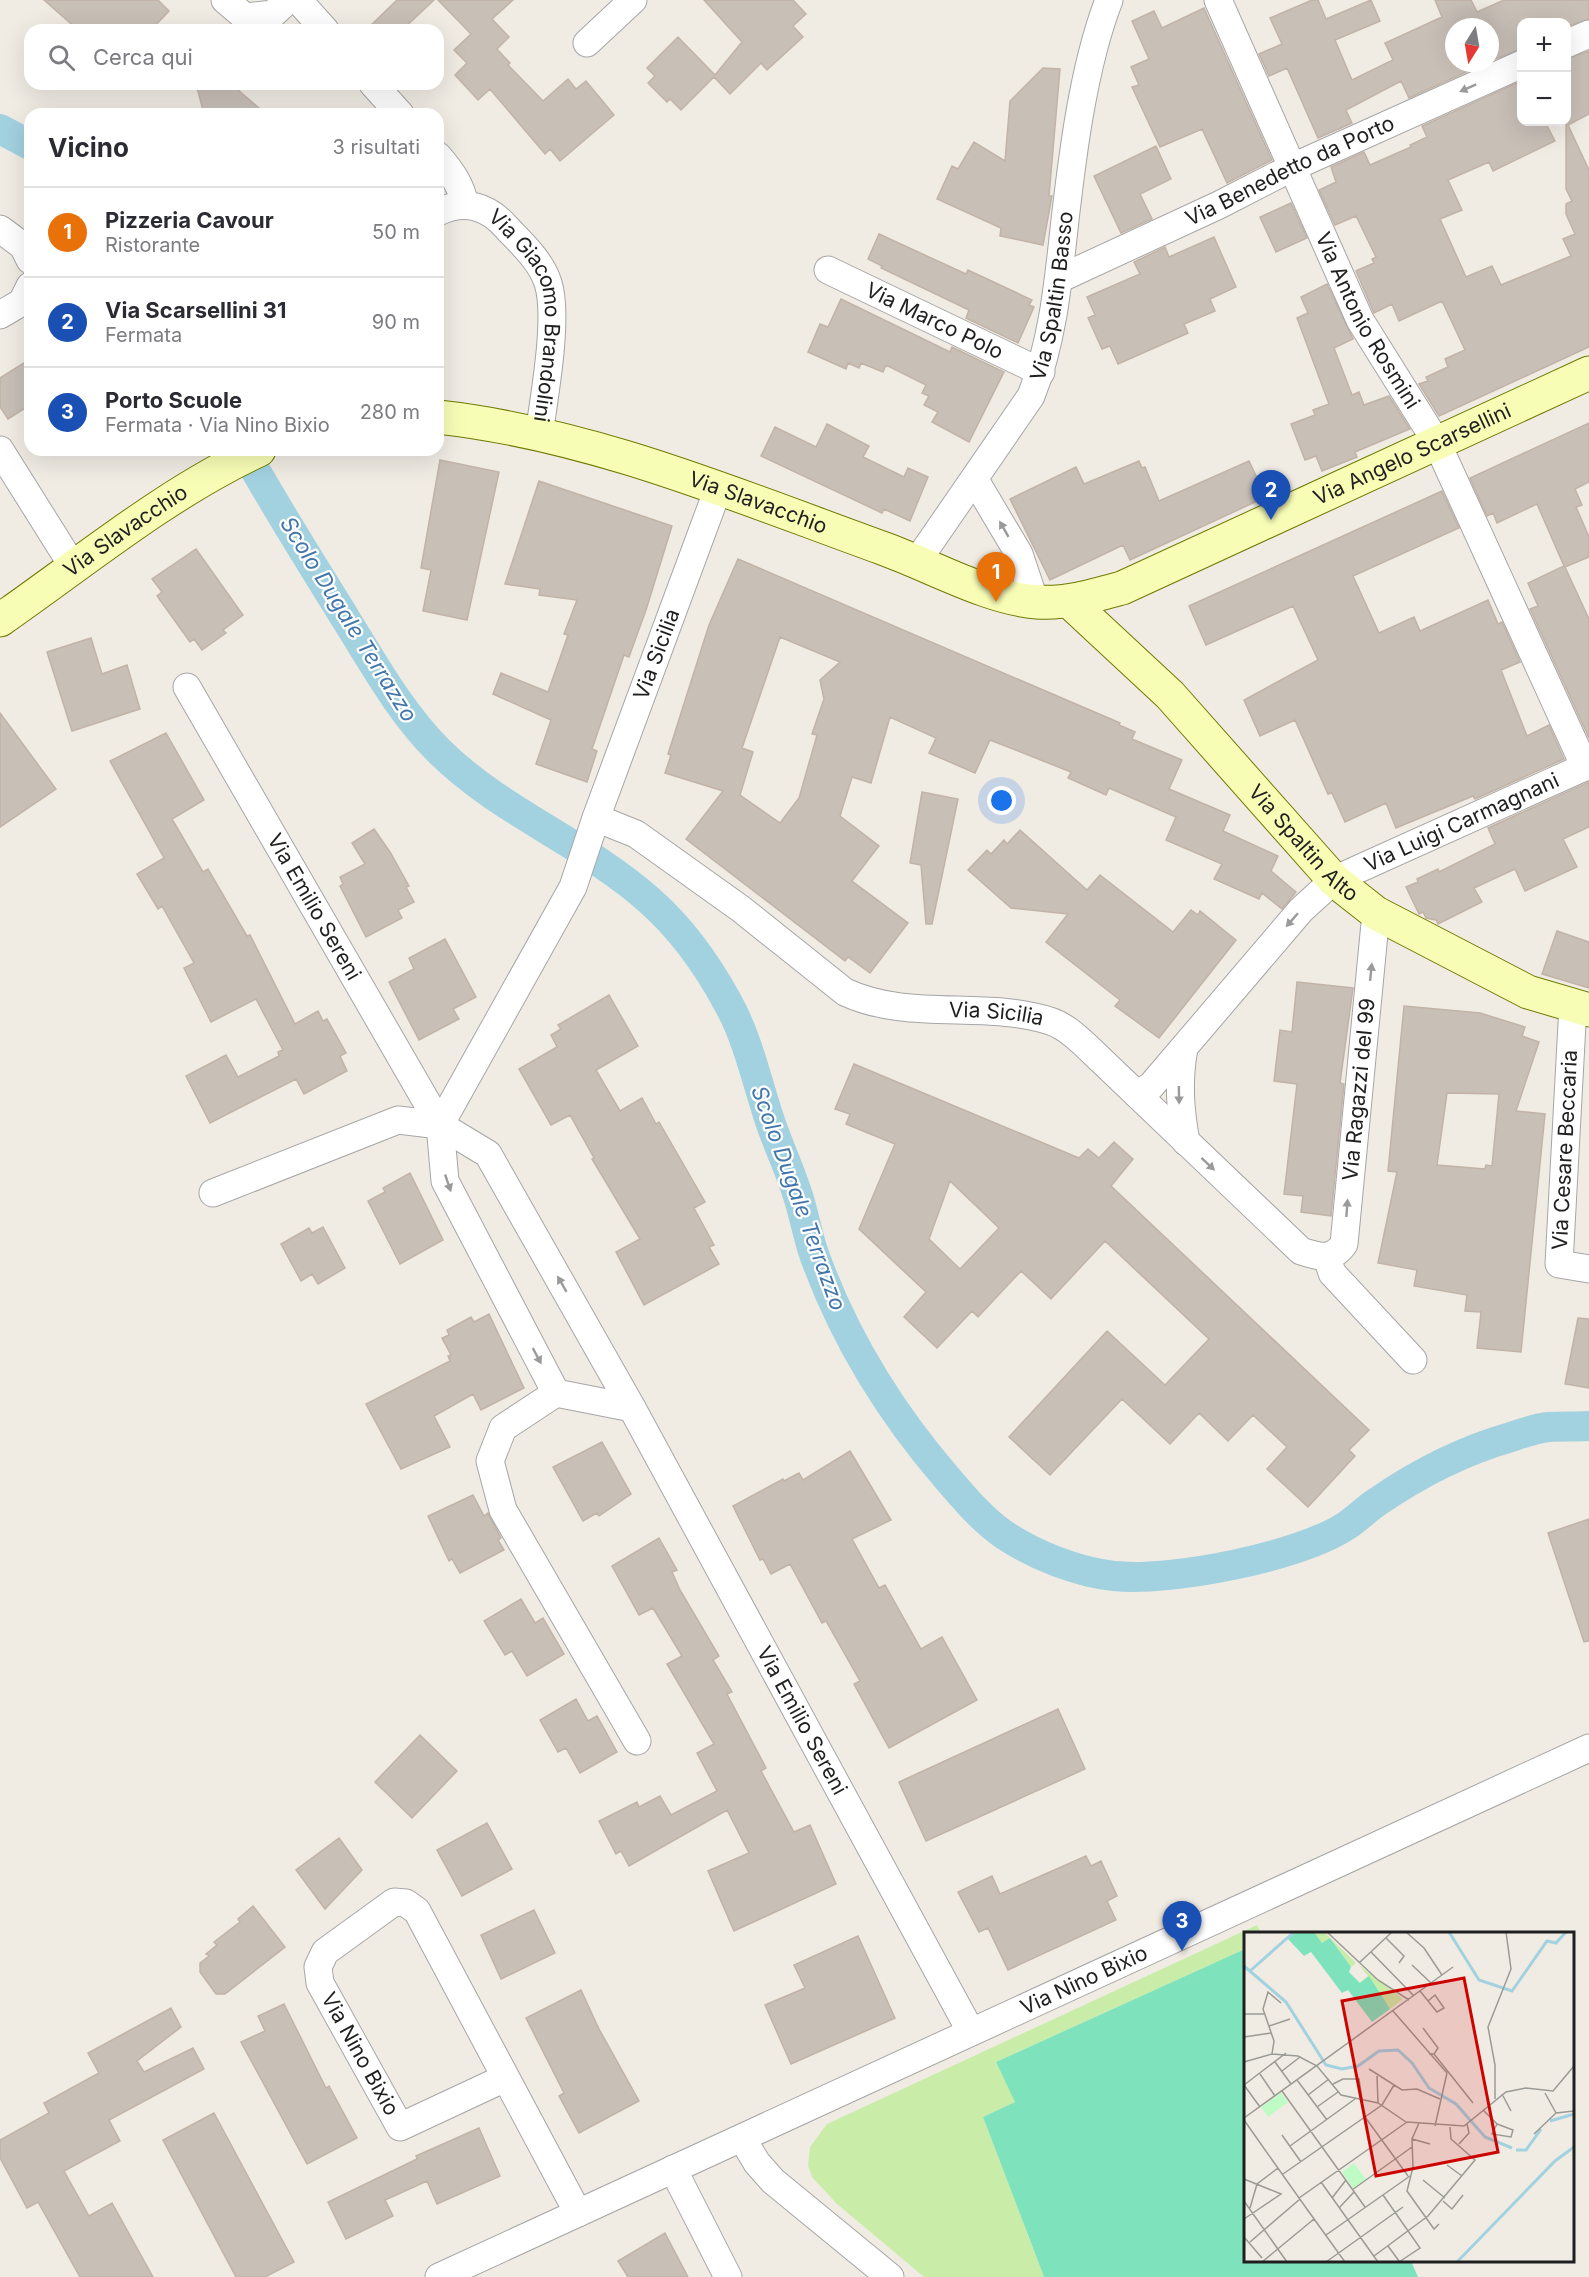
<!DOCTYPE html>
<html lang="it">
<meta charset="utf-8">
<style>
body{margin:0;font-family:Inter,sans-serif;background:#f7f7f7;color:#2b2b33}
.controls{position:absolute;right:18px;top:18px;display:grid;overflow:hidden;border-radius:12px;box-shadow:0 6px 24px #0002}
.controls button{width:54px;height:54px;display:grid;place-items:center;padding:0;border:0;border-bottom:2px solid #e1e1e2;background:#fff;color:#2b2b33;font:30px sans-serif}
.compass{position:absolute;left:1445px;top:18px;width:54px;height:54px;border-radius:50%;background:#fff;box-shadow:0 6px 24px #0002;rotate:191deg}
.you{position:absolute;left:1002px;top:801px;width:21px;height:21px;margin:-15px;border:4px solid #fff;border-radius:50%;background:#1a73e8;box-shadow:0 0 0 9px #1a73e833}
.badge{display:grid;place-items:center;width:39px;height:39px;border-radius:50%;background:#cd0300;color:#fff;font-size:20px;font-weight:700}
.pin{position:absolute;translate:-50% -50px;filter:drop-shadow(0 2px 3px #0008)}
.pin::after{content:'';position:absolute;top:32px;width:21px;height:18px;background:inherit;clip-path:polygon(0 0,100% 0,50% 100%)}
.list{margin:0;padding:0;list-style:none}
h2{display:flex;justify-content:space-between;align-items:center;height:78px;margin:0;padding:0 24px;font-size:26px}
h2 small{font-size:20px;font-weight:400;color:#7c7c81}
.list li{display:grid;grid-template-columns:39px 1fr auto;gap:18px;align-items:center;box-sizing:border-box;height:90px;padding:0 24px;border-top:2px solid #e1e1e2}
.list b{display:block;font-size:22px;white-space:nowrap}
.list p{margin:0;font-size:20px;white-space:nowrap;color:#7c7c81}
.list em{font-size:20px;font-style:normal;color:#7c7c81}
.icon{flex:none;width:33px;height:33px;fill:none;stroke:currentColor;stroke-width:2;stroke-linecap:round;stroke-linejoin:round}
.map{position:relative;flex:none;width:1589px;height:2277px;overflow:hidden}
.search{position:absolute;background:#fff;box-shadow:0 6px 24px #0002;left:24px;top:24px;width:420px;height:66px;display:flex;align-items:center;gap:15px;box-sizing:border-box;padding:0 21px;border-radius:18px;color:#7c7c81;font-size:22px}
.panel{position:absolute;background:#fff;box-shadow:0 6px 24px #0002;left:24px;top:108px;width:420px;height:348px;border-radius:18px}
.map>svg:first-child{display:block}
.grass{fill:#c9eda8}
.pitch{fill:#7ee3bd}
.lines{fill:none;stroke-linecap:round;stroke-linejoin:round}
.canal{stroke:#a2d1e0;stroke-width:30}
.building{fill:#c8bfb7;stroke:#c2b3a6;stroke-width:1.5;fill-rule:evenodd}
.street-casing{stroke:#a6a6a6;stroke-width:29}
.secondary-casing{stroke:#6c7b00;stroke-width:35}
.street{stroke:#fff;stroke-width:27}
.secondary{stroke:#f8fdb6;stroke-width:33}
.oneway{fill:#9a9a9a}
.labels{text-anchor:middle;stroke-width:4.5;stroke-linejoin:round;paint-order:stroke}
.street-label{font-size:21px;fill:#1f1f1f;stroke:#fff}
.water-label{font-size:22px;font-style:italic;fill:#4376ab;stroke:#fff}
.inset-river{fill:none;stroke:#a2d1e0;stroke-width:3}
.inset-road{fill:none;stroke:#9c9a95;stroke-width:1.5}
.view{fill:#cd0300;fill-opacity:0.15;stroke:#cd0300;stroke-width:3}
.inset-edge{fill:none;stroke:#1f1f1f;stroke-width:3}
</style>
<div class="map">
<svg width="1589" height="2277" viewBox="0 0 1589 2277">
<rect width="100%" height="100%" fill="#f0ece4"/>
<path class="grass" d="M1257,1925L1261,1933L1246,1934L1245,1949L996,2062L1016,2102L983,2117L1044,2277H924L837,2204L812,2177L808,2166L810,2147L827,2124Z"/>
<path class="pitch" d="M1245,1949L1246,2260L1411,2261L1418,2277H1044L983,2117L1015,2102L996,2062Z"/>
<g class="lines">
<path class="canal" d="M0,129L30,145
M244,450C276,508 312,564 347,621C375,666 401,713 438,750C500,812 585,843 649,900C681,928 708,966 728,1003C747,1037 756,1078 768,1115C776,1141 788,1165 796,1190C804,1212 807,1235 815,1257C845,1339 890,1412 947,1478C964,1498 982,1519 1003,1534C1034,1555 1077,1572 1114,1576C1171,1582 1298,1557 1346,1526C1357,1519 1366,1509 1377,1502C1419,1473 1462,1451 1511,1437C1523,1433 1536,1428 1549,1427C1562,1426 1576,1427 1589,1426"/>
</g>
<path class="building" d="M44,0H158L169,11L151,30H78Z
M397,0H434L402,30H366Z
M438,0H513L492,19L509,37L497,49L510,63L508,65L543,101L568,79L576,89L586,81L614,115L560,161L550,149L545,154L490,89L478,100L455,75L467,63L454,50L471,34Z
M704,0H793L806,14L793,26L803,37L767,70L761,63L730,94L714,77L681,110L670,99L667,102L648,83L655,76L647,68L678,37L715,75L742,42Z
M1312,0H1318L1326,19L1371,0L1380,21L1335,40L1352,80L1393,60L1385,43L1442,17L1435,0H1471L1477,12L1504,0H1589V19L1566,27V22H1521V49L1490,61V27H1454V63H1486L1409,98L1401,81L1346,110L1352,123L1318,138L1287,68L1269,76L1259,54L1282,44L1270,18Z
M1204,8L1272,160L1227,183L1202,129L1160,147L1132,87L1139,85L1131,67L1149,59L1132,21L1154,11L1162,28Z
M1589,51V114L1568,125L1589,170V347L1439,416L1419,384L1428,381L1426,377L1448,367L1445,359L1465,350L1442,301L1399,321L1392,304L1374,313L1356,271L1374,263L1372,259L1376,257L1356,216L1335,225L1319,190L1336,182L1331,167L1364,152L1370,165L1411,147L1410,145L1427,137L1422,126L1521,81V122H1545L1555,141L1493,171L1489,162L1448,180L1462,210L1440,219L1466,277L1492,266L1501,285L1571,256L1563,239L1575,234L1566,214V204L1572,201L1566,189V59Z
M1043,68L1060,69L1049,196H1052L1043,245L1000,236L1001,228L937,199L952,166L958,169L974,142L1005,161L1010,101Z
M196,84H231L266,114H204Z
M1156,146L1171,179L1140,194L1152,219L1121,233L1094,176Z
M1291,203L1307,238L1276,252L1260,217Z
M879,234L966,274L968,270L1032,300L1029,305L1034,307L1018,343L966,318L969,310L881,268L882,266L868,259Z
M1214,237L1236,287L1210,299L1215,311L1184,324L1188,333L1118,364L1110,346L1102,349L1088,318L1095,315L1087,297L1140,274L1134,262L1165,247L1169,257Z
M1327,284L1353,339L1334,348L1352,395L1359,392L1364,405L1389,396L1410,429L1355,452L1357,457L1322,471L1316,456L1305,460L1291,424L1315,415L1313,410L1329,404L1297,318L1308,313L1301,297Z
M841,299L950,352L952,347L1004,372L969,442L932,422L938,412L924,405L929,396L922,393L926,385L886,365L883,372L861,363L859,368L848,363L846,369L808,352L820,324L828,327Z
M30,359V405L8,419L0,407V378Z
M1589,423V482L1575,489L1582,505L1576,507L1589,537V557L1565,567L1589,619V738L1530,609L1538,606L1528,583L1564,566L1537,504L1497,523L1493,513L1487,516L1470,478Z
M827,424L869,446L863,457L904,477L908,468L928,477L910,521L884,509L882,513L761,456L775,427L816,447Z
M440,460L499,472L467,620L423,611L431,570L421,568Z
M1139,461L1142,468L1145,467L1159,501L1249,461L1266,497L1130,560L1123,545L1050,580L1010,499L1076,467L1084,484Z
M539,481L672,526L646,610L629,657L624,655L592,749L597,751L587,782L536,764L551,720L493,694L501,673L548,692L568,635L564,634L577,600L539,595L540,589L505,584Z
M1442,491L1459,528L1353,576L1379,633L1414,617L1420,631L1488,600L1498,624L1502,622L1520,662L1501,670L1527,736L1549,725L1564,759L1475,799L1473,796L1396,828L1386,803L1345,822L1332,793L1328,794L1295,720L1260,736L1244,700L1318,660L1293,606L1206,645L1189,606Z
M196,549L243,615L223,630L226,633L202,650L194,639L190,642L157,596L162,592L152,579Z
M738,559L1120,723L1119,725L1135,732L1132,739L1182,760L1169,789L1230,815L1223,831L1278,856L1271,871L1296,892L1282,909L1262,893L1259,899L1214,879L1222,864L1166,840L1176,817L1109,788L1106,795L1068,778L1071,772L990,740L975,773L929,753L936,738L890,717L871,783L852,777L840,816L879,846L852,881L908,923L870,973L848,957L845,961L686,839L723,791L665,773L671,755L668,754L709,625ZM780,637L840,662L820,680L824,699L812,734L817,735L799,798L780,823L740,795L753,752L742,748Z
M91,638L102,674L127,665L140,709L72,731L47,652Z
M0,713L56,789L0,827Z
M166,733L204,800L172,819L203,872L208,869L247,936L250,935L295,1024L318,1011L323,1021L327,1019L346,1053L340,1056L347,1071L304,1094L296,1079L210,1123L186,1076L226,1055L238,1077L279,1056L278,1052L283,1050L256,999L211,1022L184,968L194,963L162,906L158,909L137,874L164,858L110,761Z
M1589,782V827L1563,839L1577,867L1525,891L1515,869L1474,888L1482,902L1438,924L1436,920L1426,918L1423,912L1419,914L1406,887L1418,882L1417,879L1438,869L1439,872L1495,844L1488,828Z
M922,792L958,799L932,924H926L921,865L910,863Z
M374,829L390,852L409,886L406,887L414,902L398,910L402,918L366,937L340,886L343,884L340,877L365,864L352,843Z
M1020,830L1087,890L1100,875L1173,932L1191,910L1198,915L1200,911L1236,940L1159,1038L1115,1006L1120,1000L1046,942L1068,914L1011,908L968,870L987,850L991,854L1004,840L1007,844Z
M1557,931L1589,942V988L1542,974Z
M445,939L476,997L453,1009L459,1019L419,1040L389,982L414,969L409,958Z
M1297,982L1353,988L1340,1083L1344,1084L1331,1216L1301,1212L1303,1196L1284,1194L1297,1084L1274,1081L1280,1030L1292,1032Z
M609,995L638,1046L596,1070L620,1111L642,1098L656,1124L659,1122L705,1202L694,1208L714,1245L709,1247L719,1264L644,1305L616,1252L640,1239L592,1159L594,1158L570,1115L551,1125L519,1069L557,1047L551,1035L561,1029L558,1025Z
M1404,1006L1480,1013L1525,1027L1522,1036L1539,1042L1516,1111L1545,1114L1521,1352L1477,1348L1481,1312L1465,1311L1467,1295L1414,1286L1417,1270L1378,1263L1397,1172L1388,1171ZM1447,1093L1499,1094L1492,1166L1486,1165L1485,1169L1437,1165Z
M854,1064L1079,1158L1088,1149L1099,1158L1114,1142L1133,1159L1111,1186L1369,1430L1349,1450L1355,1456L1308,1507L1267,1469L1287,1447L1253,1415L1228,1441L1199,1413L1170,1444L1122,1399L1050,1475L1009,1437L1107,1331L1165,1385L1209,1339L1105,1241L1051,1299L1021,1271L978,1317L972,1311L937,1348L904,1317L926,1292L859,1229L895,1144L846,1124L850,1114L835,1109ZM950,1181L999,1228L960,1269L929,1239Z
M410,1173L443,1240L400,1264L368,1201L385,1192L383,1188Z
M323,1227L345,1268L318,1284L312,1274L301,1281L281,1244L309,1228L312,1233Z
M489,1314L524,1388L481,1410L473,1394L434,1416L450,1447L401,1469L366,1404L450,1361L448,1356L451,1355L442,1338L449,1335L447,1330L471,1317L474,1322Z
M1578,1318L1589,1319V1388L1565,1384Z
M602,1442L631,1494L599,1516L597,1513L583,1521L553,1467Z
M850,1451L891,1520L852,1539L879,1588L885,1585L921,1649L942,1637L977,1700L889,1748L854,1684L860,1681L826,1621L822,1623L790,1564L771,1574L763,1559L760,1560L733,1506L783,1479L784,1481L799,1473L803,1480Z
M473,1495L484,1516L488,1513L501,1538L498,1540L504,1550L460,1573L452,1559L449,1561L428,1516Z
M1589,1519V1641L1584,1642L1548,1533Z
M659,1538L677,1570L672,1572L680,1590L719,1656L713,1660L732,1692L727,1694L766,1768L761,1771L794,1832L810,1825L836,1884L734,1931L708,1871L749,1853L727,1810L629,1866L621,1851L616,1854L599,1821L637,1802L639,1807L660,1796L671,1815L717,1791L697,1753L714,1744L667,1664L682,1656L653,1608L639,1615L612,1566Z
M521,1599L535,1623L543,1618L564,1654L527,1676L512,1651L505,1655L484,1621Z
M576,1699L588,1721L597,1716L617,1752L580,1773L566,1748L558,1752L540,1720Z
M1058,1709L1085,1769L926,1841L899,1782Z
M420,1735L457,1771L412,1818L375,1782Z
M487,1823L512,1869L462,1896L437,1850Z
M339,1838L362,1870L325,1909L296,1870Z
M1086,1856L1091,1866L1101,1861L1117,1896L1107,1901L1116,1920L1008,1970L988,1928L979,1932L958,1892L992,1876L1000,1894Z
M253,1906L285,1947L225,1994H216L200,1972V1963L209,1956L206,1954L217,1945L214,1942L240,1922L238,1919Z
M534,1910L555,1953L501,1979L481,1935Z
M858,1936L895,2018L791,2064L765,2005L805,1988L794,1965Z
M581,1990L599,2029L639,2101L579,2133L559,2096L564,2093L526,2018Z
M284,2004L326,2088L329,2086L357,2138L307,2164L241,2042L265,2031L258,2016Z
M171,2008L181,2027L137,2061L144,2072L193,2048L204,2069L109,2120L120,2141L64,2171L89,2216L112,2203L153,2277H80L38,2202L27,2208L0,2158V2140L49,2113L44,2103L99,2073L88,2053Z
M214,2113L294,2262L265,2277H236L163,2140Z
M479,2128L500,2176L437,2204L427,2181L385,2200L393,2216L346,2239L328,2202L417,2159L416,2156Z
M665,2233L688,2277H628L618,2261Z"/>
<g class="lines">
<g class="street-casing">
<g id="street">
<path d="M225,0L245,17L273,14L288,0"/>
<path d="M298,0L325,30"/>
<path id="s1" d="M1218,0L1360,320L1437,443L1585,767"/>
<path d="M587,43L633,0"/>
<path d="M1566,44L1589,34"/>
<path d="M373,84L400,114"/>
<path d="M438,156C452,172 461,185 465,205"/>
<path id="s2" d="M438,212C465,199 488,206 507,228C522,244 541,261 548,283C559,317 544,398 539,434"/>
<path d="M0,229L23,246L30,260"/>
<path id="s3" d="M828,270L1041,372"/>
<path id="s4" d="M1059,279L1219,205L1293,167L1522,64"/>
<path d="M0,315L22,302L30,286"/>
<path d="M0,450L74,568"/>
<path d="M975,480L1019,554L1035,602"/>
<path id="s5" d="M918,560L1031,396C1052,344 1058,285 1064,229C1072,158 1083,67 1109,0"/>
<path id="s6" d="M187,687L440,1125L445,1181L556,1393L632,1408"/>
<path id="s7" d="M596,818L636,834L741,909L845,992C909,1022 984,1000 1050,1021C1069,1027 1087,1047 1102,1061L1301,1251C1319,1257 1332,1261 1344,1244L1376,913"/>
<path d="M1573,1005L1559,1264L1589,1269"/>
<path d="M1184,1048C1178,1081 1180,1109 1186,1142"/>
<path id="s8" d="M1137,1094L1151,1086L1301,910L1334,880L1589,765"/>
<path id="s9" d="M440,1125L573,887L596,818L718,489"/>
<path id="s10" d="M213,1193L398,1120L440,1125L488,1154L632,1408L971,2032"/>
<path d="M1327,1257L1332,1273L1413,1360"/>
<path d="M556,1393L503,1428L490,1461L503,1510L637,1741"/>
<path d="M505,2078L400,2127L320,1983L318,1967L325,1952L394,1902L406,1903L417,1911L578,2213"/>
<path d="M742,2138L757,2163L773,2181L890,2277"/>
<path d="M673,2169L728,2277"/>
<path id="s11" d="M439,2277L1589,1748"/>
</g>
</g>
<g class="secondary-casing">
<g id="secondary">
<path id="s12" d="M438,417C592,434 738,496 882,548C930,565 987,598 1037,602C1066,604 1093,596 1122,588L1589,373"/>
<path id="s13" d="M1070,602L1170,695L1334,880L1376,913L1528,992L1589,1010"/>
<path id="s14" d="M0,620C85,561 165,494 259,450"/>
</g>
</g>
<use href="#street" class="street"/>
<use href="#secondary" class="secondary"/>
</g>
<defs><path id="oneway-solid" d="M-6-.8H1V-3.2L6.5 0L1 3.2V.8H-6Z" transform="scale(1.5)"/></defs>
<g class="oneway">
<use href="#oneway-solid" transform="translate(1468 88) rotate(156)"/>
<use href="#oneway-solid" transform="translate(1004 529) rotate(-120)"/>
<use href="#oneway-solid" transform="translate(1292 920) rotate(131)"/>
<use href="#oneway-solid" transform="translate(1371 972) rotate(-84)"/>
<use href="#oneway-solid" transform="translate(1179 1095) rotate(89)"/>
<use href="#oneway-solid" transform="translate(1208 1164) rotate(43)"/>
<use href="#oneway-solid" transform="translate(448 1183) rotate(71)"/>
<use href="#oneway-solid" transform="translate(1347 1208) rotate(-86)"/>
<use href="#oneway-solid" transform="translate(562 1284) rotate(-120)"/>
<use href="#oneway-solid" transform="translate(537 1356) rotate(62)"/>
</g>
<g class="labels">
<g class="street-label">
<text dy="7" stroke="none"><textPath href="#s4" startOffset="255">Via Benedetto da Porto</textPath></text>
<text dy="7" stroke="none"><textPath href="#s5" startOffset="302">Via Spaltin Basso</textPath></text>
<text dy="7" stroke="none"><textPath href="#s1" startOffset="354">Via Antonio Rosmini</textPath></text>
<text dy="7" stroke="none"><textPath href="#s2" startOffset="171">Via Giacomo Brandolini</textPath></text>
<text dy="7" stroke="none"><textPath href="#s3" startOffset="118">Via Marco Polo</textPath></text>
<text dy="7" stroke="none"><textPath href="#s12" startOffset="1035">Via Angelo Scarsellini</textPath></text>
<text dy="7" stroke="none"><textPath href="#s12" startOffset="332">Via Slavacchio</textPath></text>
<text dy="7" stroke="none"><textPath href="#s14" startOffset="154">Via Slavacchio</textPath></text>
<text dy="7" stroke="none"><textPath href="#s9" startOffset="520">Via Sicilia</textPath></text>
<text dy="7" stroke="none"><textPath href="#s8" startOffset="432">Via Luigi Carmagnani</textPath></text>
<text dy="7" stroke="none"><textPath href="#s13" startOffset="336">Via Spaltin Alto</textPath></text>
<text dy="7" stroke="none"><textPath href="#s6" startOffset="254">Via Emilio Sereni</textPath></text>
<text dy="7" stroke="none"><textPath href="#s7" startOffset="459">Via Sicilia</textPath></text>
<text dy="7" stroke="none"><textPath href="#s7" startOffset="1058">Via Ragazzi del 99</textPath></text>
<text transform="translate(1565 1150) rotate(-87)" y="7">Via Cesare Beccaria</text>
<text dy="7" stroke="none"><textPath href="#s10" startOffset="945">Via Emilio Sereni</textPath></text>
<text dy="7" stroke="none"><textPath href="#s11" startOffset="710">Via Nino Bixio</textPath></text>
<text transform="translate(360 2054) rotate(61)" y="7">Via Nino Bixio</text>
</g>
<g class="water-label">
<text transform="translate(349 619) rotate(58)" y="8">Scolo Dugale Terrazzo</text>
<text transform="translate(799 1198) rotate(70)" y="8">Scolo Dugale Terrazzo</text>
</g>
</g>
<g transform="translate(1244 1932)">
<rect width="330" height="330" fill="#f0ece4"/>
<path d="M70,0H80L112,31L107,35L86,6L78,12ZM115,33L159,67L128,91L146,77L115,51L124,44Z" fill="#c9eda8"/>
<path d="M37,161L44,170L24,185L17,175ZM110,231L122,247L109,256L98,240Z" fill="#bffcc5"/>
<path d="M52,0H70L78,11L86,6L107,35L105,40L116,51L125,44L146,77L128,90L104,58L98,61L67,20L60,24L44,7Z" fill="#7ee3bd"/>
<path class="inset-river" d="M205,0L235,48L268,59L303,9L312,11L322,0M0,34L42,70L82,133L98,137L114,134L135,119L154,118L168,131L185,156L212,172L241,205L268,216M6,39L50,0M306,189L330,182M272,218H282L297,197M213,330L311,229L330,215"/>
<path class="inset-road" d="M83,0L134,48L165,68M162,0L180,16L198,43M142,6L160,24L155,31M127,20L170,64M115,31L148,0M168,33L187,51M176,59L193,80L200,76L191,63L184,69M149,79L203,141M0,82H20M25,94L46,87M179,96L194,116L190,122M0,105L27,101M28,122L30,109L19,77L24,60L37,71M185,122H190L229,171M0,130L28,122L54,124L73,134L97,163L134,171L162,190M31,130L47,152M125,137L158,158L173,157L196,167M38,139L56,125M16,142L31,164M133,144L134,171M53,148L83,188M89,152L99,147H115L118,167M0,153L42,121M0,153L16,175M38,159L121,275M301,161L312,181M258,162L267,179M64,163L85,147M251,167V133L244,95L267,37L262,0M73,175L94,160M239,178L253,192L248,202L267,205L269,198L253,192M312,181L330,179M121,185L164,244M0,186L209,35M0,188L55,266L163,190M163,190L220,194L262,160L282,156L309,159L330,134M175,191L168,207L169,235L163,259L190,297L195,292M191,194L203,141M290,202L312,181M38,203L57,230M168,207L186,212M215,212L225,201L223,192M46,214L111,167M203,233L218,244M39,242L138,173L150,153M0,247L37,262L0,287M179,248L201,266M77,250L134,330M108,258L168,215M139,263L176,316L155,330M55,266L101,330M88,266L102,248M0,269L43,330M199,269L208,277L219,263M6,276L13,252L34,236M95,276L110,260M82,303L166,244M0,305L18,326M6,310L56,267M144,314L155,329M130,324L184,284L231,228L207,207L206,195M18,330L70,287M82,330L159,275"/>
<path class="view" d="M220,46L254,220L132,244L98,69Z"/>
<rect width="330" height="330" class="inset-edge"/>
</g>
</svg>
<div class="controls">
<button>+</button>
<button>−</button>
</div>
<svg class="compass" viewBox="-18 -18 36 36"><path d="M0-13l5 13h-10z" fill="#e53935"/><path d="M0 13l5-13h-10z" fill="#7c7c81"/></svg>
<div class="you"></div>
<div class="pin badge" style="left:996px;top:602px;background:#e8710a">1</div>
<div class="pin badge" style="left:1271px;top:520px;background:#1a4fb4">2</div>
<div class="pin badge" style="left:1182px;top:1951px;background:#1a4fb4">3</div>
<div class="search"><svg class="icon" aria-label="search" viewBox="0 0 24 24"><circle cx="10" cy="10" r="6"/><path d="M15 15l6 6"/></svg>Cerca qui</div>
<section class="panel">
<h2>Vicino<small>3 risultati</small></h2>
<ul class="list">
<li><span class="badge" style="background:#e8710a">1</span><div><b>Pizzeria Cavour</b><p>Ristorante</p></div><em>50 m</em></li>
<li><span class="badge" style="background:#1a4fb4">2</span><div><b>Via Scarsellini 31</b><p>Fermata</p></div><em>90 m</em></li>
<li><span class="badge" style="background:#1a4fb4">3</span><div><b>Porto Scuole</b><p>Fermata · Via Nino Bixio</p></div><em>280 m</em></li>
</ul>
</section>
</div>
